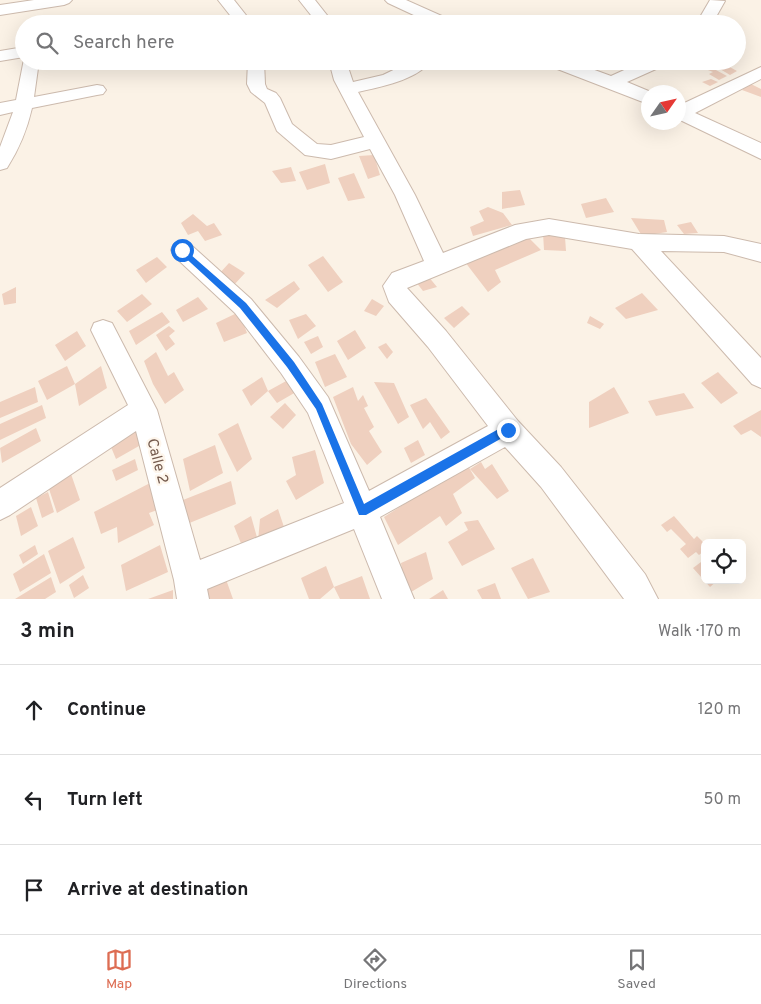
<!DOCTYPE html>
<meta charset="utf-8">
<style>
body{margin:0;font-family:Overpass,sans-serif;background:#f6f6f6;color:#202124}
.controls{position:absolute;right:15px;bottom:15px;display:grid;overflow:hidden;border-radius:8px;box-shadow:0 5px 20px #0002}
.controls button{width:45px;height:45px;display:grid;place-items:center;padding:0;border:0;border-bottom:1px solid #e0e0e0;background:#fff;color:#202124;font:25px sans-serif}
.compass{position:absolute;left:641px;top:85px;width:45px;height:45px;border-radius:50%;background:#fff;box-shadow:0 5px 20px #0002;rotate:56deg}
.stop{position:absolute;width:15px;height:15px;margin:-11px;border:4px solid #1a73e8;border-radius:50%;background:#fff}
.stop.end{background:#1a73e8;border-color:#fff;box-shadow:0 1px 5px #0008}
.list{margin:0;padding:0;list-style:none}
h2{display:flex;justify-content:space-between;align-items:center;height:65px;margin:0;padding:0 20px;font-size:21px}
h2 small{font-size:16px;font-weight:400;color:#757577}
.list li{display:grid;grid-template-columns:32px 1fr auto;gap:15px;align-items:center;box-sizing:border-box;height:90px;padding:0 20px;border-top:1px solid #e0e0e0}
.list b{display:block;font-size:19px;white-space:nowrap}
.list em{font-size:16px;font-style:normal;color:#757577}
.icon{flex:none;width:28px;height:28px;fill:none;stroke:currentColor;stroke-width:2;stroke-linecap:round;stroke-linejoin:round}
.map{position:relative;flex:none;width:761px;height:599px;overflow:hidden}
.search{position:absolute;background:#fff;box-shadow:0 5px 20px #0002;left:15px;right:15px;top:15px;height:55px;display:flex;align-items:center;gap:12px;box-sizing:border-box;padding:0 18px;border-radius:28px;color:#757577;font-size:19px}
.sheet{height:335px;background:#fff}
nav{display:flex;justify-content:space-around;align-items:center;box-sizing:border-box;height:70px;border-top:1px solid #e0e0e0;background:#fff;font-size:14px;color:#757577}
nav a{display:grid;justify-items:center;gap:2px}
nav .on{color:#dd6d53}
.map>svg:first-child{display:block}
.building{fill:#efd0bf}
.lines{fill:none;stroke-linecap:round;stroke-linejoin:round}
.street-casing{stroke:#ccbaad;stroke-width:2}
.street{fill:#fff;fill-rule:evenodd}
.route{fill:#1a73e8}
.labels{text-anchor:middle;stroke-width:4.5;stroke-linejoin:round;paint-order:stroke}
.street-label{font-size:15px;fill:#73594c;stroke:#fef6ec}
</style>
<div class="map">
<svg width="761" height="599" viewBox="0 0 761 599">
<rect width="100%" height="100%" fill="#fbf2e6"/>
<path class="building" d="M726,65L737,71L730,75L720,69Z
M714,69L727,76L719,80L709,74L713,72L708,70Z
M711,79L718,82L710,86L702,82Z
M749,83L761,89V97L742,90Z
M374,155L380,175L368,179L359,156Z
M325,164L330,183L307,190L299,172Z
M291,167L296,181L281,183L272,171Z
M354,173L365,198L348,201L338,178Z
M520,190L525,205L502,209V192Z
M606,198L614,212L586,218L581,204Z
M488,207L503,213L512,225L473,236L470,227L484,221L479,211Z
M193,214L207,226L214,223L222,235L205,241L198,231L188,235L181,223Z
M631,218L664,220L667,232L642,236Z
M691,222L698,233L684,234L677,225Z
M543,233L565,237L566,251L544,250Z
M528,237L541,250L495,270L501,282L488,292L465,262Z
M323,256L343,282L328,292L308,265Z
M157,257L167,267L146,283L136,270Z
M229,263L245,273L233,286L219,274Z
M428,276L437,287L423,291L416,282Z
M294,281L300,289L277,308L265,300Z
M16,287V303L4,305L2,294Z
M642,293L658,310L626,319L615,308Z
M142,294L152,304L127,322L117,311Z
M198,297L208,309L183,322L176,310Z
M372,299L384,306L376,316L364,311Z
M462,306L470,314L454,328L444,318Z
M162,312L170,322L136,345L129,331Z
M239,312L247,333L224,342L216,323Z
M306,314L316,326L298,339L289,320Z
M590,316L604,324L600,329L587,323Z
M169,326L175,331L169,336L175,344L166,351L156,335Z
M355,330L366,348L348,360L337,341Z
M77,331L86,346L65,361L55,345Z
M318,336L323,347L311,354L304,342Z
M386,343L393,352L387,359L378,347Z
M156,352L168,376L174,372L184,390L165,404L153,384L144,361Z
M335,354L347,377L325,387L315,362Z
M67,366L75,384L101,366L107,388L79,406L75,384L47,400L38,381Z
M718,372L738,393L721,404L701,383Z
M262,377L268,391L288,380L296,392L277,403L268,391L251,406L242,390Z
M374,382L394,383L409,417L398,424Z
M35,387L38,402L0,418V402Z
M353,387L358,401L363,395L368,406L364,408L374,427L369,431L382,452L367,465L351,444L333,397Z
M614,387L629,413L589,428V402Z
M684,393L694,408L656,416L648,401Z
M426,398L450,432L441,439L430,422L423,429L410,405Z
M285,403L296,415L283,429L270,417Z
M42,405L46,418L0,440V424Z
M761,410V437L751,430L741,435L733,426Z
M238,423L252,459L237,472L218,434Z
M36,428L41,441L2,463L0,448Z
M140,428L146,442L116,459L111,447Z
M418,440L425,455L411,463L404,448Z
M215,445L223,473L190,491L183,459Z
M315,450L324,483L296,500L286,481L296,475L292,457Z
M135,459L138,470L116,481L112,470Z
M481,462L485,469L492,464L509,491L497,499L470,469Z
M467,464L475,478L453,494L462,513L446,526L440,516L398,545L384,517Z
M71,474L80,500L57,513L48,486Z
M231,481L236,504L187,524L183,500Z
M152,482L160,509L149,513L154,525L118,543L117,527L101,534L94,512Z
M48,492L54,512L42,518L36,498Z
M31,507L38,526L21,536L16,516Z
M278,509L284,527L258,541L242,546L234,526L251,516L258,541L260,519Z
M674,516L694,539L697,536L705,544V550L699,555L696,552L688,558L680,549L686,544L671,529L667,532L661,525Z
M478,520L495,549L462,566L448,542L468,530L464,522Z
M73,537L85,568L60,584L48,551Z
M35,545L38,554L23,564L19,555Z
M160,545L168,572L126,591L121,565Z
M426,552L433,579L406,595L401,563Z
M44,554L51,573L20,592L13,574Z
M533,558L550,592L528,599L511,568Z
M705,559V580H718L710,587L693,568Z
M326,566L334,587L320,599H309L301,578Z
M223,571L233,599H205L199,580Z
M83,575L89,588L74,598L69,585Z
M362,576L370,599H340L334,587Z
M51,577L56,592L45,599H15Z
M495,583L501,599H482L477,590Z
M173,590V599H148Z
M443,590L448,599H429Z"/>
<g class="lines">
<g class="street-casing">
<path id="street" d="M34,0H72L69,3L64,5L0,15V5Z
M218,0H234L253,24H237Z
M299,0H315L334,24H318Z
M385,0H406L453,21L455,24H433L388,3Z
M710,0L725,1L712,24H696Z
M24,47V57L0,61V51Z
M24,59V61H39L34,97L97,85L103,86L106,90L103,94L97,95L32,108C27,130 19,149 7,168L0,170V147L13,112L0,115V103L16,100Z
M248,61H264L265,84L267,89L276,93L280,98L292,124L317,144L331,145L364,137L334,80L329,61H346L353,82L383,75L412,61H430C418,80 379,87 358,92L415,195L443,253L515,225L549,219L639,234L724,236L761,244V262L724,252L661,251L761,358V388L752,384L632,249L549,235L526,239L407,288L446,331L518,421L561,467L645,574L658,599H624L541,487L505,447L380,517L414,599H382L354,529L207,589L209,599H177L174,580L136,431L10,515L0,520V488L128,405L91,330L94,323L103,320L112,323L157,410L200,560L344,503L308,413L281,373L235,313L174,256L171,250L174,244L182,241L190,244L251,299L299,357L328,397L369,491L488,426L428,347L389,302L383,286L392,273L424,261L395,195L370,149L331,159L305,155L277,131L265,103L251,92L247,84Z
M545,61H570L611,76L644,61H667L665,65L627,82L651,92H648V104L547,65Z
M761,67V79L695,113L761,143V159L678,119V106Z"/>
</g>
<use href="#street" class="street"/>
</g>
<path class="route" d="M182,247L246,303L294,362L322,404L364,504L504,426H511V433L366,515H359L316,409L287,367L240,308L179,252L178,250Z"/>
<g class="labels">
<g class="street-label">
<text transform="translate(158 461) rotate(75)" y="5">Calle 2</text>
</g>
</g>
</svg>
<div class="controls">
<button><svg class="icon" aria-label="locate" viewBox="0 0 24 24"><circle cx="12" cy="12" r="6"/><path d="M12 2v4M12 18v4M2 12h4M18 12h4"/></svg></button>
</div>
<svg class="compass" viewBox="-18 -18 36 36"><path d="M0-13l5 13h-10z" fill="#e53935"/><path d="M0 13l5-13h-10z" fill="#757577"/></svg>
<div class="stop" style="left:182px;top:250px"></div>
<div class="stop end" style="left:508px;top:430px"></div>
<div class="search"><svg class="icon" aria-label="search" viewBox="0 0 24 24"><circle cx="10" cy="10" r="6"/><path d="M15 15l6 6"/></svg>Search here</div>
</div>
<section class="sheet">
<h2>3 min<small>Walk · 170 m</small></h2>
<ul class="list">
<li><svg class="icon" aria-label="ahead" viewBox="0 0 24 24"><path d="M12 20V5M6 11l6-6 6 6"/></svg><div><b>Continue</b></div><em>120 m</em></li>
<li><svg class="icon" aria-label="left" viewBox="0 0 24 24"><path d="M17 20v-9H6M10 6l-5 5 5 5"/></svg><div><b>Turn left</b></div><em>50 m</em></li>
<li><svg class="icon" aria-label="arrive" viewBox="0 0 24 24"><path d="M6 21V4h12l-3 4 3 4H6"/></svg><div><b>Arrive at destination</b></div></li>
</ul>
</section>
<nav>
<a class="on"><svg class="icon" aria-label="map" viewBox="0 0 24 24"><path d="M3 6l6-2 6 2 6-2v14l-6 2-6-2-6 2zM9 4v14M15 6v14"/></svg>Map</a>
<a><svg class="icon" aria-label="directions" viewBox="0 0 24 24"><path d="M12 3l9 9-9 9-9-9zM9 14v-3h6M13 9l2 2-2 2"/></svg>Directions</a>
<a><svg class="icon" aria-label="saved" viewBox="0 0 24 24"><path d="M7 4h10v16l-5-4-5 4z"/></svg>Saved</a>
</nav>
